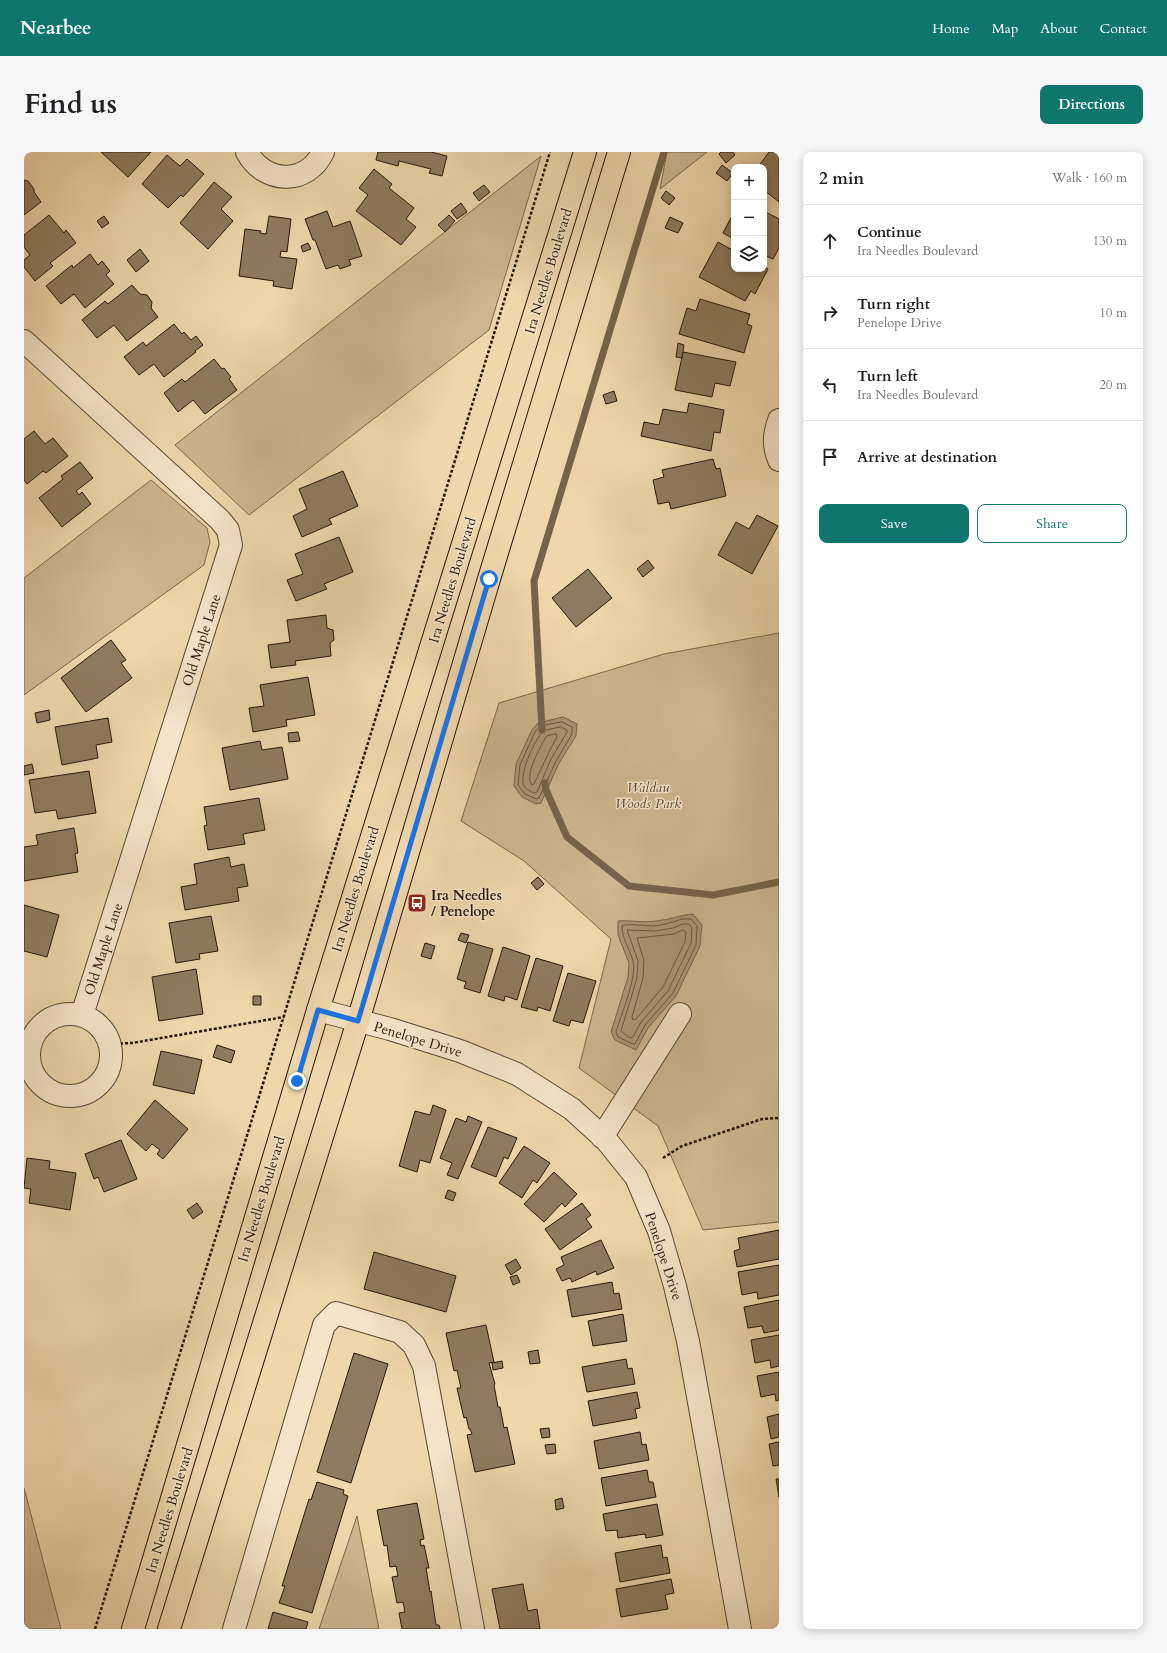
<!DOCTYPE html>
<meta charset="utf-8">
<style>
body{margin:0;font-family:Cardo,serif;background:#f6f6f6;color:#202124}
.controls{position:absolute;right:12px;top:12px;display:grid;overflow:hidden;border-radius:8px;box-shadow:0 2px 10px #0003}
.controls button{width:36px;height:36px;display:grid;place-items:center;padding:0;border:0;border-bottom:1px solid #e0e0e0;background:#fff;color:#202124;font:20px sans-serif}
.stop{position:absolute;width:12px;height:12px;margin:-9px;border:3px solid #1a73e8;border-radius:50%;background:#fff}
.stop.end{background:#1a73e8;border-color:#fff;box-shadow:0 1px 4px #0008}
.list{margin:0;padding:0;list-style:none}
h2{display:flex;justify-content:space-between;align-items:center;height:52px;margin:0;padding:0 16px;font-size:17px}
h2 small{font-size:13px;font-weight:400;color:#757577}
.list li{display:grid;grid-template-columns:26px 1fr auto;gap:12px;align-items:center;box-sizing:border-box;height:72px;padding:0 16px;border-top:1px solid #e0e0e0}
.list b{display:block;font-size:15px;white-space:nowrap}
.list p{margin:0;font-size:13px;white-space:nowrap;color:#757577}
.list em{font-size:13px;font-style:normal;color:#757577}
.actions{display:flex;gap:8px;padding:12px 16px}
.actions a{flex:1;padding:9px 0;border:1px solid #0f766e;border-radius:8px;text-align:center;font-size:14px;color:#0f766e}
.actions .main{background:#0f766e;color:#fff}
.icon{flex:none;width:22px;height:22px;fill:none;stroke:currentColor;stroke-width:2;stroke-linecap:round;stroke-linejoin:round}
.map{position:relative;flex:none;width:755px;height:1477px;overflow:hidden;border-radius:8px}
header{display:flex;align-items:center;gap:24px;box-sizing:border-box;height:56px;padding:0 20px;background:#0f766e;color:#fff}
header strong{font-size:19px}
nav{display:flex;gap:22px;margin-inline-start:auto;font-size:14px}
.intro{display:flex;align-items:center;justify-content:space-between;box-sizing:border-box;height:96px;padding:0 24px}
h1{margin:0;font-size:28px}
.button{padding:10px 18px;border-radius:8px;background:#0f766e;color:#fff;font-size:14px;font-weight:700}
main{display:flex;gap:24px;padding:0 24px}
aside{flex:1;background:#fff;border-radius:8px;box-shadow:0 2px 10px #0003}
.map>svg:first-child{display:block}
.green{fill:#cdb690;stroke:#7a674e}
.water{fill:#ab9575;stroke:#76634b}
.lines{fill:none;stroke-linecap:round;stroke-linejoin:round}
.shore{stroke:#685640;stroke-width:1}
.stream{stroke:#76634b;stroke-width:7}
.building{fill:#8f7b5f;stroke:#26180c}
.minor-casing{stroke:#584834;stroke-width:24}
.major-casing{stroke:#26180c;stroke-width:24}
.path{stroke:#26180c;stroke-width:2.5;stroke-dasharray:3 2;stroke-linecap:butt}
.minor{stroke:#f5e4c8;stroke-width:22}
.major{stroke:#efd6ab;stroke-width:22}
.route{stroke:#1a73e8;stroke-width:5}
.labels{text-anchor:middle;stroke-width:3;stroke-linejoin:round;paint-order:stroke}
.street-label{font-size:14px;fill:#26180c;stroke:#f5e4c8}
.park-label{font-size:14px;font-style:italic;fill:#584734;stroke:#f5e4c8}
.poi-label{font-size:14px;font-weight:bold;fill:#26180c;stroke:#f5e4c8;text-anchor:start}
</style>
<header>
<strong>Nearbee</strong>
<nav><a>Home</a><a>Map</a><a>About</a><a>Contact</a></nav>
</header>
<div class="intro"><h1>Find us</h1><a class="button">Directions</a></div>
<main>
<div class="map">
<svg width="755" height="1477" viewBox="0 0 755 1477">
<rect width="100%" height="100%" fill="#efd6ab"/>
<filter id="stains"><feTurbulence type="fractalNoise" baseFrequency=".005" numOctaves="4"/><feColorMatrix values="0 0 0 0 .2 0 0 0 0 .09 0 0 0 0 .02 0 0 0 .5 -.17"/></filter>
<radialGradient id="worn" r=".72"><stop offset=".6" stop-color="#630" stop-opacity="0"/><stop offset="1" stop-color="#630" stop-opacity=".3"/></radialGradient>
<path class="green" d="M643,0H683L636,37Z
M517,4L465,178L225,363L151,293Z
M127,328L183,376L186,390L180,413L0,543V426Z
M755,481V1070L679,1078L634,974L555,916L587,787L500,709L437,669L475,551L640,502Z
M0,1336L37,1477H0Z
M333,1364L355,1477H295Z"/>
<path class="water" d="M539,565L553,572L552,584L535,611L517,651L512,652L498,645L490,634L492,612L508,578L514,571Z
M669,762L678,773L676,794L652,844L624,876L612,898L591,888L587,880L604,825L605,811L594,783V769C607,768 619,771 632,769C645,768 656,763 669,762Z"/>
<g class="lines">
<path class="shore" d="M538,570L548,575V582L532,609L515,646L512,647L501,642L494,633L496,613L511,580L516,574Z
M537,575L543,578V580L527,607L513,640L510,641C506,639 500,637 499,631C497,618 510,589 519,579Z
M532,582L533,585C524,600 518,616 510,632L508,633C500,622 516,597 521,586L523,584Z
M658,767H667L673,774L672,793L649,841L621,873L611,892H609L594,885L592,880C597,862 613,827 609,809C606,797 598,787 598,774C603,771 622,774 630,774C640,773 649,770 658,767Z
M659,772H665L668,776L667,791L644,839L617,870L609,885L606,886L597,879L613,826L614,809L603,778L631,779L649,776Z
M659,778L662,780L661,790L639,835L612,867L609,868L608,865L619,826L620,808L613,786L650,782Z"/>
<path class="stream" d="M518,578L510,429L640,0
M521,631L522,638L543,685L605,734L689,743L755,730"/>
</g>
<path class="building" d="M77,0H127L104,25Z
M354,0H407L423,4L418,24L405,21L407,17L375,9L374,14L352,8Z
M697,0H709L711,3L702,11L695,2Z
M745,0H755V50L740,38V15H734Z
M143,3L156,14L163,7L180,22L159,45L157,43L144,56L118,32Z
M698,13L709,21L703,29L692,21Z
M350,17L368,32L365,36L390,56L382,67L392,75L377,93L332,59L344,43L335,36Z
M0,28L4,29L10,37V40L17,50L0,63Z
M190,30L208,45L197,57L209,69L184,97L156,71Z
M460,33L466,40L455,49L449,41Z
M642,39L651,46L645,53L637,46Z
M437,51L443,60L433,67L427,59Z
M303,59L309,75L326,69L338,104L325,108L327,113L316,117L314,113L302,117L291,88H289L281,67Z
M740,59L755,67V96L749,107L740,103Z
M710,60V87L699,81Z
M25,63L40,81L42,78L52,91L26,111L29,114L11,129L0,115V108L6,103L0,95V83Z
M425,63L431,69L421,80L414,73Z
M80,64L85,71L78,76L73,69Z
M245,64L267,67L263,100L257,99L256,105L273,107L268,137L249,134L250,129L215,124L221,77L237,79L236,81L242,82Z
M646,65L659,71L654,81L641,76Z
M694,90L710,99V117H740V115L744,117L731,142L727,139L721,149L675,125Z
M284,91L287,97L279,100L277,94Z
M116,97L125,109L112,120L103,108Z
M66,102L74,113L78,109L86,119L82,123L90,132L61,156L50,142L37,152L22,134L48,113L49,116Z
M108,133L116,142L123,143L128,150L127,156L134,165L103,189L90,173L73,186L58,168L81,149L84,152Z
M676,147L726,162L723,172L728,174L720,201L655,182L663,156L672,159Z
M150,172L158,182L160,180L167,188L172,184L179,193L171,199L172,200L140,225L130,212L115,223L100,205L119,190L122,194Z
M654,191L660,193L658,206L652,205Z
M659,200L712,210L706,234L691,231L688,245L651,238Z
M190,207L198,217L200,216L207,225L205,227L213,238L181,262L169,248L154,260L140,241L158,227L161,230Z
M590,239L593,249L582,252L579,243Z
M665,251L700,258L696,281L690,280L687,299L617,284L620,270L635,273L639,257L663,261Z
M10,279L21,292L29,286L44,304L22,321L19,319L3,332L0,328V287Z
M689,307L692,317L696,316L702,344L647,357L645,350L634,352L629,328L640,325L638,318Z
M56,310L69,326L52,339L55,343L58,340L67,352L38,375L15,346L39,327L37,324Z
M319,319L334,354L305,367L308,372L278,385L269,364L283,357L275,337Z
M733,363L754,374L728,422L694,403L712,370L725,377Z
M315,385L329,420L300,432L303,437L272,449L263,428L279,422L271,402Z
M624,408L630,416L619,425L613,417Z
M564,417L588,446L552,475L528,446Z
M302,463L303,476L309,478L310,488L306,491L307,504L271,509L272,513L247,516L244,493L266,490L263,468Z
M87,488L102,508L97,511L108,526L62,560L37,526Z
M284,525L291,563L262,568L263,574L229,580L225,556L240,554L236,533Z
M25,558L26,568L13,571L11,561Z
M84,566L88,590L72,593L74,606L38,613L31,575Z
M274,580L276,589L265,590L264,581Z
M236,589L238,598L258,595L264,627L206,638L198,596Z
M8,612L10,621L0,623V614Z
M65,619L72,661L34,667L32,658L11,661L5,628Z
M235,646L241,678L219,682L221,692L184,698L180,674L183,673L180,655Z
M50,676L54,701L51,702L54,720L0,729V695L14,693L12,683Z
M205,705L207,715L220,712L224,734L213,736L215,749L161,758L157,735L173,732L170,712Z
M514,725L520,732L513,738L507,731Z
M0,753L35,763L23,805L0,799Z
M187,764L194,799L175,802L176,807L152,811L145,771Z
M437,781L445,783L442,791L434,788Z
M444,790L469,797L456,841L440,836L442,830L433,827Z
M401,791L411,794L407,807L397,804Z
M479,795L506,804L493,848L481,844L480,849L464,844Z
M512,806L539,814L526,859L514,855L513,859L497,855Z
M172,817L179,862L135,869L128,825Z
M544,821L572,829L559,871L547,868L545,874L529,869Z
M229,844H237V853H229Z
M193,893L211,899L207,911L189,905Z
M137,899L178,908L170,942L129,933Z
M131,948L164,977L139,1007L133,1002L136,998L128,992L122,999L103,982Z
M409,953L422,958L406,1011L396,1008L393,1020L375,1014L391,959L406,963Z
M444,964L458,970L434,1027L423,1023L428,1011L416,1006L432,966L442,970Z
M464,975L493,986L484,1007L480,1005L472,1025L447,1015Z
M97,988L113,1027L80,1040L74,1025L70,1027L61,1002Z
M500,994L526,1011L513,1031L509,1028L498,1046L475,1031Z
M3,1006L26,1009L25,1017L52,1021L46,1058L5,1051L7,1037L0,1036Z
M530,1020L553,1042L541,1055L538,1051L520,1070L500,1052Z
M424,1038L432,1041L429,1049L421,1046Z
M173,1051L179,1060L169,1067L163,1058Z
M558,1051L567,1063L562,1067L568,1075L536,1098L521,1077Z
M755,1078V1107L713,1115L710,1099L716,1097L714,1086Z
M577,1088L590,1116L573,1123L572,1119L548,1130L546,1126L538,1129L532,1117L540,1113L537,1105Z
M350,1100L432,1124L422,1160L340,1137Z
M492,1107L497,1116L487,1123L481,1113Z
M755,1113V1143L734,1147L733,1140L718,1143L714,1120Z
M493,1123L496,1130L489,1133L486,1125Z
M588,1130L590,1142L595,1141L598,1157L548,1165L543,1138Z
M755,1148V1178L740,1181L738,1174L724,1176L720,1155Z
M599,1162L603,1189L569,1194L564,1169Z
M462,1173L470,1210L465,1211L471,1232L470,1233L474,1255H476L480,1276L483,1275L491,1312L451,1320L443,1283L448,1282L446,1277H445L442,1265L440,1266L433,1236H437L433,1218L430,1219L422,1181Z
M755,1183V1214L747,1216L746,1208L731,1211L727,1188Z
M514,1198L516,1211L506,1212L504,1200Z
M330,1201L364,1212L327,1331L293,1320Z
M602,1207L604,1217L608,1216L611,1232L563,1240L558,1215Z
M478,1209L479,1216L469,1218L468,1211Z
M755,1220V1248L752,1249L751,1242L737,1245L733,1224Z
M613,1240L616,1256L611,1257L613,1266L569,1274L564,1249Z
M755,1262V1285L747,1287L743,1265Z
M525,1276L526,1285L518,1286L516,1277Z
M616,1280L618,1293L622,1292L625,1308L575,1317L570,1289Z
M755,1290V1313L749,1314L745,1292Z
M531,1292L532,1301L523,1302L521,1293Z
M623,1318L625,1330H629L632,1345L582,1354L577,1326Z
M752,1327H755V1345Z
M293,1330L320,1338L319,1342L324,1344L288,1461L255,1451L261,1434H258L285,1347L287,1348Z
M538,1346L540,1356L532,1358L531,1348Z
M393,1351L400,1387L396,1388L397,1394L400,1393L405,1416H402L406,1440L407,1439L412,1473H415L416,1477H378L375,1461L381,1460L379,1450L373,1451L368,1425L374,1424L372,1414L366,1415L363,1393L360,1394L353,1358Z
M633,1352L639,1383L622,1386L621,1382L594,1386L593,1378L582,1379L579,1362Z
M637,1393L639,1406L643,1405L646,1421L596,1430L591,1401Z
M647,1427L650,1441L641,1443L644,1457L597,1465L592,1437Z
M499,1432L504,1459L513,1457L516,1477H476L468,1437Z
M249,1460L284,1470L282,1477H244Z"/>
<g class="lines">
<g class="minor-casing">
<path id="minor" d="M223,0C240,32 283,34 299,0
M0,189L196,368L204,378L207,393L58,863
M755,268C750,283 749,293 755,308
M294,858L366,877L436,899L493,922L548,957L583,989L612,1025L635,1079L651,1134L664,1189L716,1477
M5 903a41 41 0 1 1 82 0a41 41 0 1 1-82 0Z
M578,985L656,862
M210,1477L300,1173L312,1161L376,1180L390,1193L400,1214L449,1477"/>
</g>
<g class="major-casing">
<path id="major" d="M109,1477L294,858L561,0
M145,1477L334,869L465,427L595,0"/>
</g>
<path class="path" d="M86,892L108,891L260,865
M639,1006L658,994L738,967L755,966
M71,1477L526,0"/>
<use href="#minor" class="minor"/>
<use href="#major" class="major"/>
</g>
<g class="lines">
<path class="route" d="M273,929L294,858L334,869L465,427"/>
</g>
<defs>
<g id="bus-square" transform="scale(1)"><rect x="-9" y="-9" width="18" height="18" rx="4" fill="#8f2418" stroke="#f5e4c8"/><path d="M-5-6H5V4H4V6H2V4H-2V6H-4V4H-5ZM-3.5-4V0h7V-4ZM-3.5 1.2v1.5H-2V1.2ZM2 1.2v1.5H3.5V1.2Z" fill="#fff"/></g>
</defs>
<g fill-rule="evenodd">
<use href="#bus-square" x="393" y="751"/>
</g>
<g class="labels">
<g class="street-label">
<text transform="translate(524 119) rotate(-73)" y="5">Ira Needles Boulevard</text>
<text transform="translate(428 428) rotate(-73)" y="5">Ira Needles Boulevard</text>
<text transform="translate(177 488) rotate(-72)" y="5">Old Maple Lane</text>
<text transform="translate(331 737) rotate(-73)" y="5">Ira Needles Boulevard</text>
<text transform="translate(79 797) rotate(-72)" y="5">Old Maple Lane</text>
<text transform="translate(394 887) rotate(17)" y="5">Penelope Drive</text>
<text transform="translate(237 1047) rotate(-73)" y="5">Ira Needles Boulevard</text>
<text transform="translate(640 1104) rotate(72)" y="5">Penelope Drive</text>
<text transform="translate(145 1358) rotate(-73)" y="5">Ira Needles Boulevard</text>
</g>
<g class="park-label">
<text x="624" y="640">Waldau<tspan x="624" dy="16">Woods Park</tspan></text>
</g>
<g class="poi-label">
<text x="407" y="748">Ira Needles<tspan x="407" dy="16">/ Penelope</tspan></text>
</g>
</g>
<rect width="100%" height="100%" filter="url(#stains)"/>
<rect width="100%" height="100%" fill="url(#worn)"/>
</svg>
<div class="controls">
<button>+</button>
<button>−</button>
<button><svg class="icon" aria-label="layers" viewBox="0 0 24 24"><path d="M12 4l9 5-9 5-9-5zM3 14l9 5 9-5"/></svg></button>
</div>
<div class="stop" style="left:465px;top:427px"></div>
<div class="stop end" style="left:273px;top:929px"></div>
</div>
<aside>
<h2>2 min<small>Walk · 160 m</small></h2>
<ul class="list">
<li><svg class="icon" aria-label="ahead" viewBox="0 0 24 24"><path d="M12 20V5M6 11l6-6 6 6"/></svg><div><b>Continue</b><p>Ira Needles Boulevard</p></div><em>130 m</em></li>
<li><svg class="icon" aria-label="right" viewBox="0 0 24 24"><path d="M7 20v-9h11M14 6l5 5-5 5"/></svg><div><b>Turn right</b><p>Penelope Drive</p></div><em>10 m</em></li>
<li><svg class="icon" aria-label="left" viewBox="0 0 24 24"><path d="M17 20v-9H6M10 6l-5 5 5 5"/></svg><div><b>Turn left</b><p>Ira Needles Boulevard</p></div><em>20 m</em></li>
<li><svg class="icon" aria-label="arrive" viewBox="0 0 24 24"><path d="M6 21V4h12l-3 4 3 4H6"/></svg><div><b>Arrive at destination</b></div></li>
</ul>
<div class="actions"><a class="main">Save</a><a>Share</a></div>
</aside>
</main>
